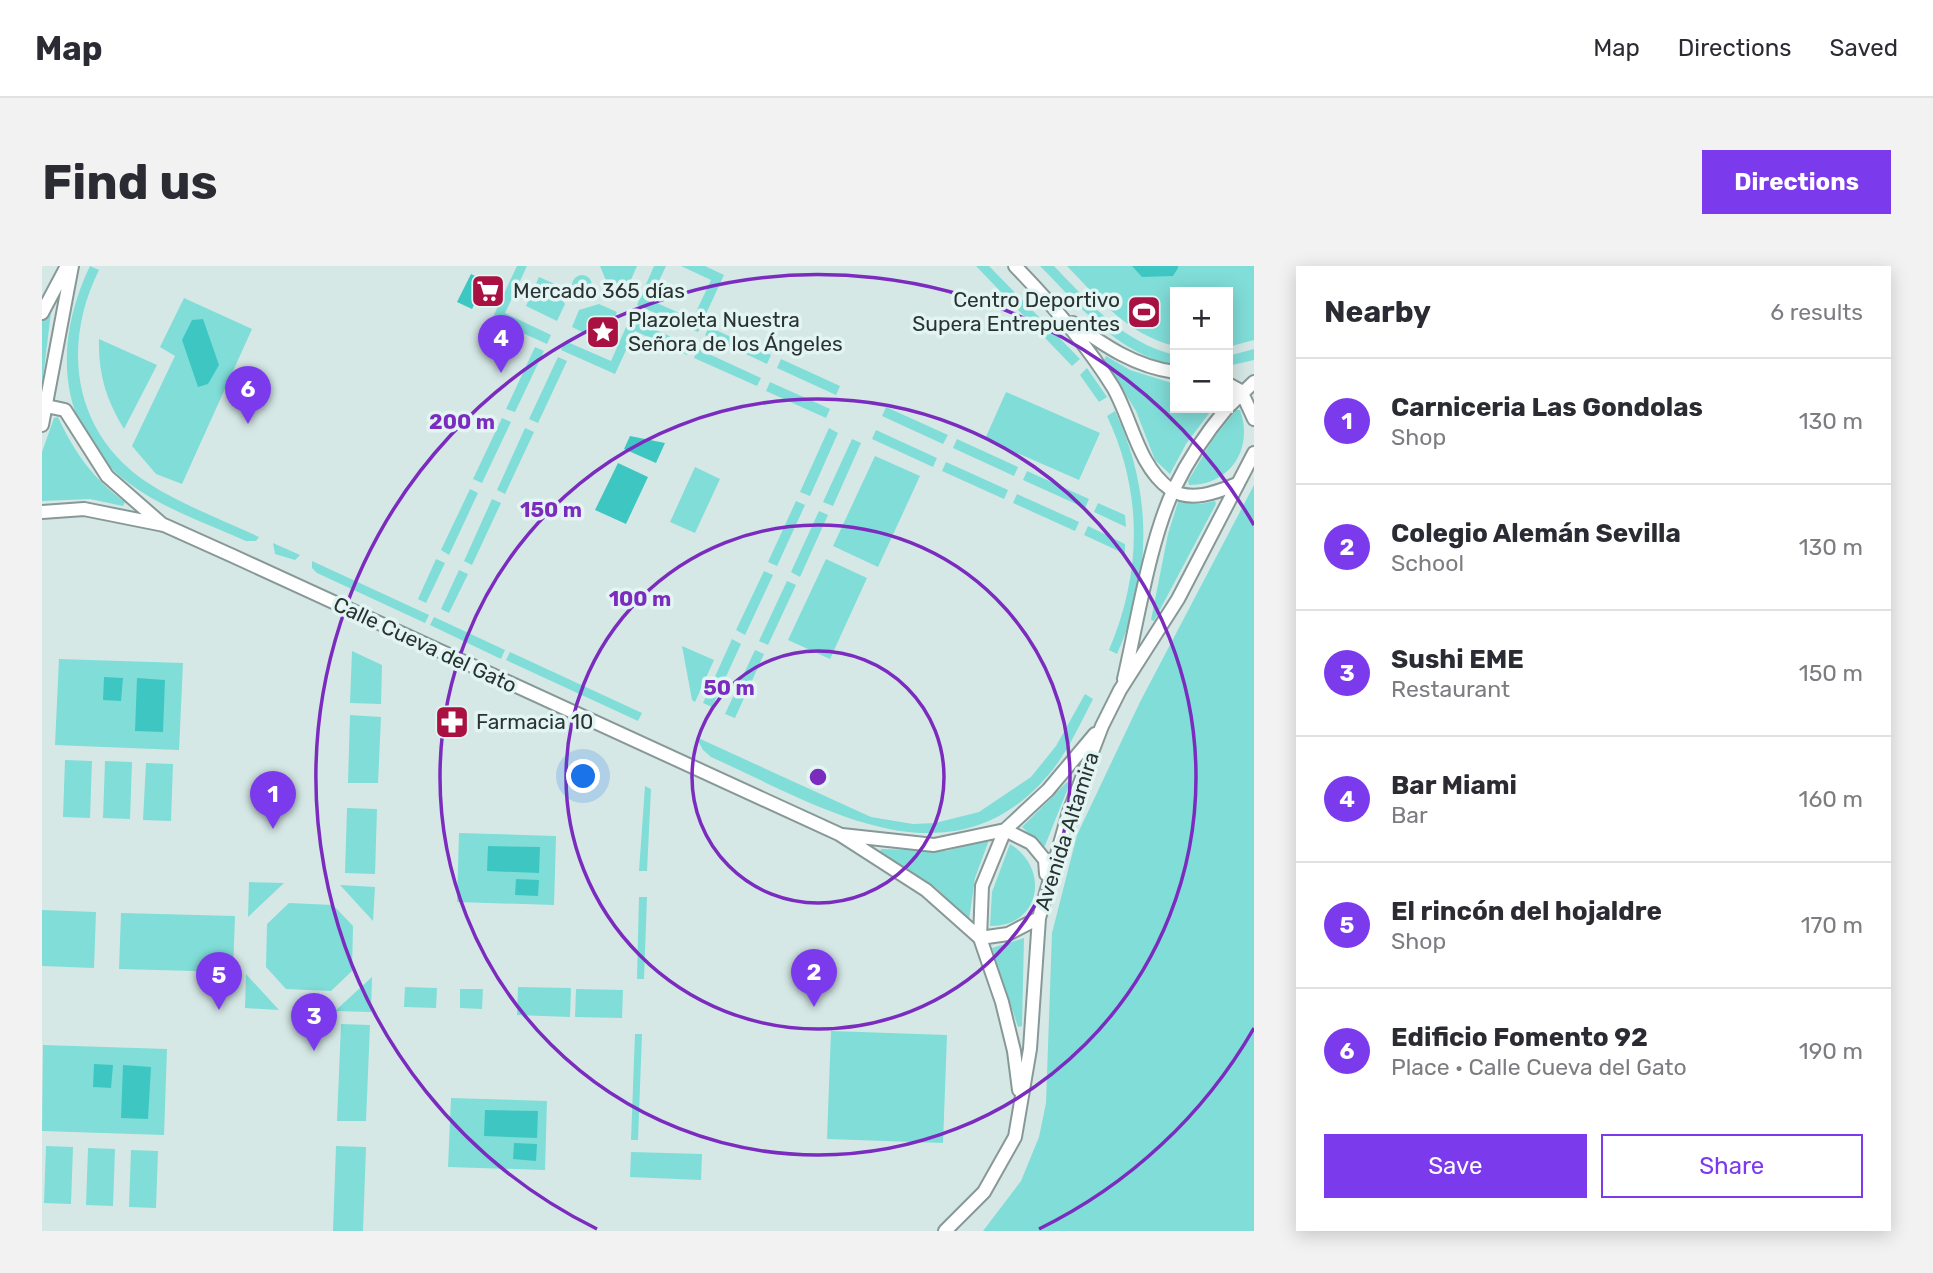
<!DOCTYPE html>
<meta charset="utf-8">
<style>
body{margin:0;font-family:Rubik,sans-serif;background:#f2f2f3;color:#2b2b33}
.controls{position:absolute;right:21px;top:21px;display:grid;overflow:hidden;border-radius:0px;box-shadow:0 4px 18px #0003}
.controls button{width:63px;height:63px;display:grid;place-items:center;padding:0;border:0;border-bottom:2px solid #e1e1e2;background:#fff;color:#2b2b33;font:35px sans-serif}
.you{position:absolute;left:542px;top:511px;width:24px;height:24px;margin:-18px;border:5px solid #fff;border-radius:50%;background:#1a73e8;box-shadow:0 0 0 10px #1a73e833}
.badge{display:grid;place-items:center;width:46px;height:46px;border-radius:50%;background:#7c3aed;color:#fff;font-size:23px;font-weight:700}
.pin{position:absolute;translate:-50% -58px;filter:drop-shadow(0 2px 4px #0008)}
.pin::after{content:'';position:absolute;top:37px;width:24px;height:21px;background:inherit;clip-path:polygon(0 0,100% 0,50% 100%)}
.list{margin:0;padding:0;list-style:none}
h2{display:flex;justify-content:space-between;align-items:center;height:91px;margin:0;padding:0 28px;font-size:30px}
h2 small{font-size:23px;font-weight:400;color:#7c7c81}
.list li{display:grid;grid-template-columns:46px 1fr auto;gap:21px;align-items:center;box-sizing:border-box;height:126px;padding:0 28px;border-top:2px solid #e1e1e2}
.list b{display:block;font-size:26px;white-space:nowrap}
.list p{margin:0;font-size:23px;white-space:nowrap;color:#7c7c81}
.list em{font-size:23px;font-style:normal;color:#7c7c81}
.actions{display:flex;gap:14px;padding:21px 28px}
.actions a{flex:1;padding:16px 0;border:2px solid #7c3aed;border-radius:0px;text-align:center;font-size:24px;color:#7c3aed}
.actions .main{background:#7c3aed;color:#fff}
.map{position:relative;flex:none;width:1212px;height:965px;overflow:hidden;border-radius:0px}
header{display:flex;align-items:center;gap:42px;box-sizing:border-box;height:98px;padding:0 35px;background:#fff;border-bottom:2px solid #e1e1e2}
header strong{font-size:33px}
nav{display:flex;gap:38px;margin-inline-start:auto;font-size:24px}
.intro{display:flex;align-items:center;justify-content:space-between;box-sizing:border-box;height:168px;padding:0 42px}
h1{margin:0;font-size:49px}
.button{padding:18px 32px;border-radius:0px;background:#7c3aed;color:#fff;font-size:24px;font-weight:700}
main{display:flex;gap:42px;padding:0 42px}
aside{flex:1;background:#fff;border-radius:0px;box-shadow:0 4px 18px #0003}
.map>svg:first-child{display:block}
.green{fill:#81ddd8}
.water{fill:#3ec7c2}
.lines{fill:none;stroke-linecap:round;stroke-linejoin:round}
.street-casing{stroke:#879897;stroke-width:16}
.street{stroke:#fff;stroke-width:12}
.ring{fill:none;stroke:#7b2cbf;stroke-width:3.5}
.labels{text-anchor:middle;stroke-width:7;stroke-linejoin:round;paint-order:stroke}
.poi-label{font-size:21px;fill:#2b3332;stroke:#e2f5f3;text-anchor:start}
.street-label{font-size:21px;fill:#2b3332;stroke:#e2f5f3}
.centre{fill:#7b2cbf;stroke:#e2f5f3;stroke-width:3.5}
.ring-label{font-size:21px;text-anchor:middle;font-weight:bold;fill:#7b2cbf;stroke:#e2f5f3;stroke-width:7;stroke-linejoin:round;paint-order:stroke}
</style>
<header>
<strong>Map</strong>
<nav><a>Map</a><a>Directions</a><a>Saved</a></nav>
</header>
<div class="intro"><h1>Find us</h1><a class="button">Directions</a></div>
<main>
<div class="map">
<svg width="1212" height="965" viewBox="0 0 1212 965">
<rect width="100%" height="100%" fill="#d5e8e6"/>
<path class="green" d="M48,0L57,4C19,80 31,168 106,217C140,239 181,254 217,271L214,275H204C166,258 122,243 88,218C14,163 11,77 48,0Z
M475,0H485L463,47L509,69L505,78L450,53Z
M595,0L581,32L565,25V17L558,0Z
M612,0H624L608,34L660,57L656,66L595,39Z
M639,0H663L682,9L663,50L654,46L669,14Z
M934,0H947L1038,93L1030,100Z
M998,0H1012C1048,37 1080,76 1133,89V99C1075,88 1038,40 998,0Z
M1025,0H1212V74L1186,81V26H1133V80C1086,69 1057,33 1025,0Z
M530 19a10 10 0 1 1 20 0a10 10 0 1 1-20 0Z
M497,11L515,19V26L523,38L515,55L484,40Z
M142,32L210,63L140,218L114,208L90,180L133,90L118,81Z
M557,38L575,46L561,76L530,61L537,44Z
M5,45L9,46L0,120V55Z
M588,52L649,80L645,89L593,65L573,108L519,84L523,75L569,95Z
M667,61L729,89L725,98L663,69Z
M57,73L115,99L82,163C64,134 56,107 57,73Z
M493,81L502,85L473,146L464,143Z
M656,83L719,112L715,120L652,92Z
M1212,83V94L1186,100V90Z
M1064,90L1088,104L1133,118V142H1171L1144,178L1128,208L1113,194L1094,145L1062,94Z
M516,91L525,95L496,157L487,153Z
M739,93L798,120L794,129L735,102Z
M1045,102L1065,131L1057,136L1038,109Z
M728,116L788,143L784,152L724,125Z
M964,126L1058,167L1037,214L943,173Z
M844,141L906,169L901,178L840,150Z
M1194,144H1198C1212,183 1188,219 1147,219L1146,215L1171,173Z
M1073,145C1110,224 1111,308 1075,388L1067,384C1100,306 1101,227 1065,150Z
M16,151C32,186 52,214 83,236L81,240L48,233L0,235V186L12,152Z
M460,152L469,156L440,217L431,213Z
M483,162L492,166L463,228L455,224Z
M787,162L796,167L768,230L758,226Z
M834,164L895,192L891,201L830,173Z
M810,173L819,177L791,240L781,236Z
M915,173L976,201L972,210L911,182Z
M833,190L878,210L836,301L791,280Z
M904,196L966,224L962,233L900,205Z
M653,201L678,213L653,267L628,256Z
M985,205L1047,233L1043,242L981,214Z
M1212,219V965H941L979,915L997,871L1004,837L1010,667L1035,569L1098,436Z
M428,223L436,227L407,289L399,284Z
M975,228L1037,256L1033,265L971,237Z
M450,233L459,237L430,299L422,295Z
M754,235L763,239L735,300L726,296Z
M1173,235L1174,238L1112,355L1109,354L1126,268L1136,236L1158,238Z
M1056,237L1083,249L1084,261L1052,246Z
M777,245L786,249L758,311L749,306Z
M1046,260L1083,278V288L1042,269Z
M231,277L258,289L253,294L233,288Z
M394,293L403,297L384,337L376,333Z
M784,293L825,312L788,393L746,374Z
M270,295L387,349L383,357L275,307L270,302Z
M417,304L426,308L407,347L399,343Z
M722,305L731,309L703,369L694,364Z
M745,315L754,319L726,379L717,375Z
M392,351L463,384L459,393L388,359Z
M690,373L699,378L670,441L661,437Z
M640,380L672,394L653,436L650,434Z
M713,384L722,388L693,452L683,448Z
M310,385L340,399L339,438L308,437Z
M468,386L600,447L596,455L464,394Z
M17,393L141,397L137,484L13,479Z
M1043,428L1051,433C1039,456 1028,481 1012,502C913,628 781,541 669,491L661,484L654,471L829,551L871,558L893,557L937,546L989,511L1014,480Z
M308,449L339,451L336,517H306Z
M23,494L50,495L48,552L21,551Z
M63,495L90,496L88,553L61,552Z
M104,497L131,498L129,555L101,554Z
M1025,516L1028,517L1002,582L980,561Z
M603,520L609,523L605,605H597Z
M305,542L335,543L333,608L303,607Z
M417,567L514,570L512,639L415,636Z
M947,574L933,612L927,654L894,622L838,586L839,583L904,585Z
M968,578C1009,603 998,661 948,660L950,626Z
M207,616L242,617L206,651Z
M298,619L333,621L331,655Z
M597,631H605L602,713H595Z
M247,637L291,639L311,660L310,705L289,725L244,723L224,701L225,658Z
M0,644L54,646L52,702L0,700Z
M79,647L193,650L191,706L77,703Z
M982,672L980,760L976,761L950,682Z
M204,708L237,744L203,742Z
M330,711L329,746L293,745Z
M363,721L395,722L394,742L362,741Z
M476,721L529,722L528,751L475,749Z
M418,723H441L440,743L418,742Z
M534,723L581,724L580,752L533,751Z
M299,758L328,759L324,855H295Z
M789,765L905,769L901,877L785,873Z
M593,768H600L596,874H589Z
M1,779L125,783L122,869L0,865Z
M409,832L505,835L503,904L406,901Z
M4,880L31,881L29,938L2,937Z
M294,880L324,881L321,965H291Z
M46,882L73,883L71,940L44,939Z
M89,884L116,885L114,942L87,941Z
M589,886L660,888L659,914L588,911Z"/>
<path class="water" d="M1090,0H1136V2L1131,10L1100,11Z
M429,8L444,15L430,43L415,36Z
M161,53L177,99L166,118L156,121L140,74L150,54Z
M588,170L623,177L614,197L582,183Z
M576,197L606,211L584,258L553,244Z
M62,411L81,412L79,435L61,434Z
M95,412L123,414L121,466L93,465Z
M446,580L498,581L497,607L445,605Z
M474,613L497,614L496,630L473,629Z
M52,798L71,799L69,822L51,821Z
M81,799L109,801L106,853L79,852Z
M443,844L496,845L495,872L442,870Z
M472,877L495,878L494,895L471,893Z"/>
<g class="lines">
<g class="street-casing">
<path id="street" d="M973,0C1010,38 1043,76 1071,121C1090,154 1096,200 1128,223C1148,237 1175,226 1195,218
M0,47L25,0
M1031,57C1063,80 1094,101 1133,106
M1186,118L1199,125L1212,153
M0,139L23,144L65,210L121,259
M1186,141L1212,116
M0,159L30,0
M0,246L42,243L122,259L191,290L797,568L884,624L938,672L966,668L997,652
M1082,413C1095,357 1108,273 1132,223C1146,194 1164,167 1185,142
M800,569L892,579L963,564L989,577L1003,594L1004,608
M977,824L972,785L960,736L938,672L940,620L963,564L1006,524L1053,468
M903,965L942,926L973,871L988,783L997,652L1027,546L1060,460L1078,424L1136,333L1212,187"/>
</g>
<use href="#street" class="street"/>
</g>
<g class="ring">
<circle cx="776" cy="511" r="126"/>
<circle cx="776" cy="511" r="252"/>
<circle cx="776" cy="511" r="378"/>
<path d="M1212 762A503 503 0 0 1 997 963M555 963A503 503 0 1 1 1212 259"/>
</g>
<defs>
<g id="supermarket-square" transform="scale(1.75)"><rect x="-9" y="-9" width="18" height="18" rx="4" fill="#a81142" stroke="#e2f5f3"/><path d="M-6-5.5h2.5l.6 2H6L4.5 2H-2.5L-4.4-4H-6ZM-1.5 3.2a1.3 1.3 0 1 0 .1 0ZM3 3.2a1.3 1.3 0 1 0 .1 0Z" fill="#fff"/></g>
<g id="stadium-square" transform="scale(1.75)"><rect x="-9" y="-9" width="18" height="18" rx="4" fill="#a81142" stroke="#e2f5f3"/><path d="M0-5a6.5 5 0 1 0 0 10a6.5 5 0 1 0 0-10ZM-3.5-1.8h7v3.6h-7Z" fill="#fff"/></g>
<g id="sight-square" transform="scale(1.75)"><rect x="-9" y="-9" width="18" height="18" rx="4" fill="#a81142" stroke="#e2f5f3"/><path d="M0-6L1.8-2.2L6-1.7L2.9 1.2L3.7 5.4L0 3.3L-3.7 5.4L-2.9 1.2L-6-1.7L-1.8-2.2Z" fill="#fff"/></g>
<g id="pharmacy-square" transform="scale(1.75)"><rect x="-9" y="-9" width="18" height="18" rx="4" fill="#a81142" stroke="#e2f5f3"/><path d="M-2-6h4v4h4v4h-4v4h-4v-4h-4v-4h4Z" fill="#fff"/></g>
</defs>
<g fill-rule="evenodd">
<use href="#supermarket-square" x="446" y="25"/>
<use href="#stadium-square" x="1102" y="46"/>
<use href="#sight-square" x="561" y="66"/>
<use href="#pharmacy-square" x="410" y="456"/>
</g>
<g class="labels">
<g class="poi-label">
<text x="471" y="32">Mercado 365 días</text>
<text x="1078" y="41" text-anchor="end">Centro Deportivo<tspan x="1078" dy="24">Supera Entrepuentes</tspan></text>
<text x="586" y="61">Plazoleta Nuestra<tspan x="586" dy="24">Señora de los Ángeles</tspan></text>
<text x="434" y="463">Farmacia 10</text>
</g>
<g class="street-label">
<text transform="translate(383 379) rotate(25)" y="7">Calle Cueva del Gato</text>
<text transform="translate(1025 565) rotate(-72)" y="7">Avenida Altamira</text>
</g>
</g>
<circle cx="776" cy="511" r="10" class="centre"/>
<g class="ring-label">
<text x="420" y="163">200 m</text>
<text x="509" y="251">150 m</text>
<text x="598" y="340">100 m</text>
<text x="687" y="429">50 m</text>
</g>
</svg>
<div class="controls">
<button>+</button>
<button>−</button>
</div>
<div class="you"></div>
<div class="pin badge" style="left:231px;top:563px">1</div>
<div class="pin badge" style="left:772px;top:741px">2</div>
<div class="pin badge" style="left:272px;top:785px">3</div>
<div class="pin badge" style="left:459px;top:107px">4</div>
<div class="pin badge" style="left:177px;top:744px">5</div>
<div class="pin badge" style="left:206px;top:158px">6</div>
</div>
<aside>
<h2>Nearby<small>6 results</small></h2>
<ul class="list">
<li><span class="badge">1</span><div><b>Carniceria Las Gondolas</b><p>Shop</p></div><em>130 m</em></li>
<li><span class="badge">2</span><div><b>Colegio Alemán Sevilla</b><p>School</p></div><em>130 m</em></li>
<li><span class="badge">3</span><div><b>Sushi EME</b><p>Restaurant</p></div><em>150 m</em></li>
<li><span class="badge">4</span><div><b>Bar Miami</b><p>Bar</p></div><em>160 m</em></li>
<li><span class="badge">5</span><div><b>El rincón del hojaldre</b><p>Shop</p></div><em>170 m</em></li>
<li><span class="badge">6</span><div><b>Edificio Fomento 92</b><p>Place · Calle Cueva del Gato</p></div><em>190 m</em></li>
</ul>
<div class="actions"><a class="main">Save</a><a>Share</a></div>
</aside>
</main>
